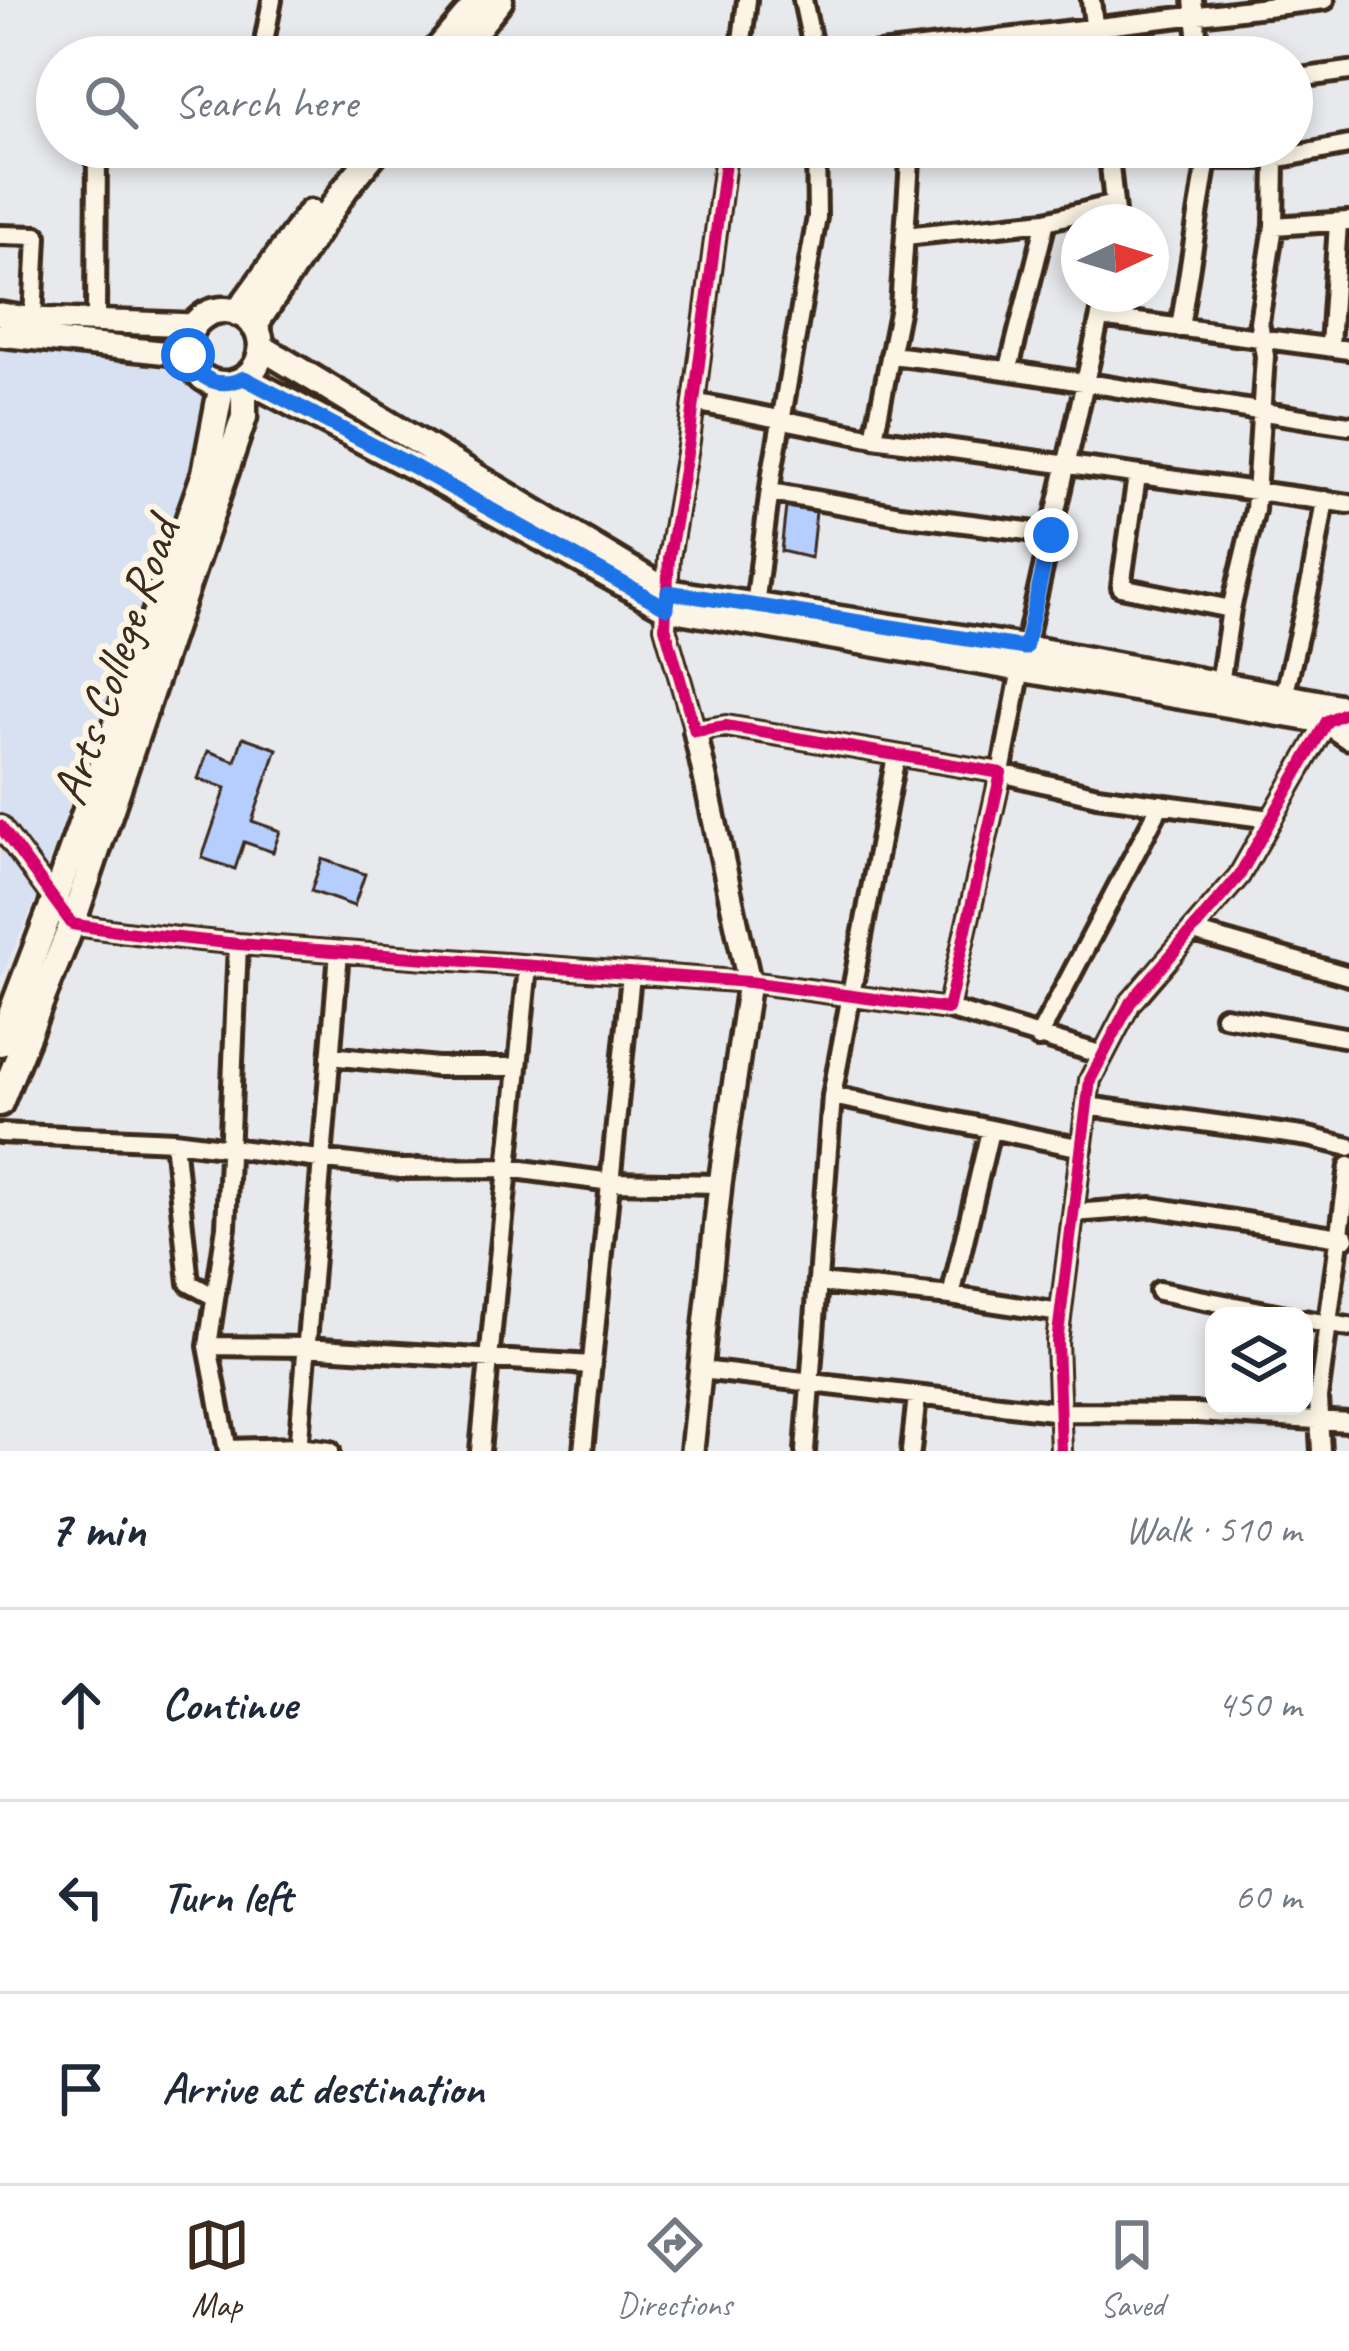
<!DOCTYPE html>
<meta charset="utf-8">
<style>
body{margin:0;font-family:Caveat,sans-serif;background:#f2f2f3;color:#1f2937}
.controls{position:absolute;right:36px;bottom:36px;display:grid;overflow:hidden;border-radius:24px;box-shadow:0 6px 18px #0003}
.controls button{width:108px;height:108px;display:grid;place-items:center;padding:0;border:0;border-bottom:3px solid #e0e1e3;background:#fff;color:#1f2937;font:60px sans-serif}
.compass{position:absolute;left:1061px;top:204px;width:108px;height:108px;border-radius:50%;background:#fff;box-shadow:0 6px 18px #0003;rotate:86deg}
.stop{position:absolute;width:36px;height:36px;margin:-27px;border:9px solid #1a73e8;border-radius:50%;background:#fff}
.stop.end{background:#1a73e8;border-color:#fff;box-shadow:0 3px 12px #0008}
.list{margin:0;padding:0;list-style:none}
h2{display:flex;justify-content:space-between;align-items:center;height:156px;margin:0;padding:0 48px;font-size:51px}
h2 small{font-size:39px;font-weight:400;color:#747a83}
.list li{display:grid;grid-template-columns:78px 1fr auto;gap:36px;align-items:center;box-sizing:border-box;height:192px;padding:0 48px;border-top:3px solid #e0e1e3}
.list b{display:block;font-size:45px;white-space:nowrap}
.list em{font-size:39px;font-style:normal;color:#747a83}
.icon{flex:none;width:66px;height:66px;fill:none;stroke:currentColor;stroke-width:2;stroke-linecap:round;stroke-linejoin:round}
.map{position:relative;flex:none;width:1349px;height:1451px;overflow:hidden}
.search{position:absolute;background:#fff;box-shadow:0 6px 18px #0003;left:36px;right:36px;top:36px;height:132px;display:flex;align-items:center;gap:30px;box-sizing:border-box;padding:0 42px;border-radius:66px;color:#747a83;font-size:45px}
.sheet{height:732px;background:#fff}
nav{display:flex;justify-content:space-around;align-items:center;box-sizing:border-box;height:168px;border-top:3px solid #e0e1e3;background:#fff;font-size:33px;color:#747a83}
nav a{display:grid;justify-items:center;gap:6px}
nav .on{color:#3b2a1e}
.map>svg:first-child{display:block}
.built{fill:#d8e1f1}
.building{fill:#b6cefd;stroke:#3b2a1e;stroke-width:3}
.lines{fill:none;stroke-linecap:round;stroke-linejoin:round}
.minor-casing{stroke:#3b2a1e;stroke-width:26}
.tertiary-casing{stroke:#3b2a1e;stroke-width:30}
.secondary-casing{stroke:#3b2a1e;stroke-width:33}
.minor{stroke:#fcf5e5;stroke-width:16}
.tertiary{stroke:#fcf5e5;stroke-width:21}
.secondary{stroke:#fcf5e5;stroke-width:24}
.cycleway-casing{stroke:#fcf5e5;stroke-width:20}
.cycleway{stroke:#d6006c;stroke-width:12}
.route{stroke:#1a73e8;stroke-width:15}
.labels{text-anchor:middle;stroke-width:12;stroke-linejoin:round;paint-order:stroke}
.street-label{font-size:51px;fill:#3b2a1e;stroke:#fcf5e5}
</style>
<div class="map">
<svg width="1349" height="1451" viewBox="0 0 1349 1451">
<rect width="100%" height="100%" fill="#e7e9ec"/>
<filter id="ink" filterUnits="userSpaceOnUse"><feTurbulence type="fractalNoise" baseFrequency=".00833" numOctaves="2"/><feDisplacementMap in="SourceGraphic" scale="24" xChannelSelector="R" yChannelSelector="G"/><feConvolveMatrix kernelMatrix="1 2 1 2 8 2 1 2 1" color-interpolation-filters="sRGB"/></filter>
<g filter="url(#ink)">
<path class="built" d="M0,345L176,371L217,391L36,899L0,979Z"/>
<path class="building" d="M786,507L816,512L811,558L781,551Z
M243,737L277,749L252,821L280,831L273,852L244,842L235,869L202,858L226,788L198,779L208,751L235,761Z
M322,859L365,874L354,906L311,891Z"/>
<g class="lines">
<g class="minor-casing">
<path id="minor" d="M803,0L815,57
M1091,0L1098,57
M1193,0L1200,57
M265,37L272,0
M740,57L747,0
M846,57L1325,0
M1292,79L1349,71
M911,147L900,307L874,438L1349,504
M1108,147L1116,222
M1207,159H1275L1349,145
M1046,221L1114,204
M1274,226L1348,221
M0,235L37,236L33,319
M905,236L1046,221L1009,368
M1105,294L1025,648L1001,773L1097,796L1271,819
M1100,317L1349,350
M96,321L97,147
M1180,328L1207,159L1204,147
M1330,346L1338,223
M890,355C1044,372 1196,403 1349,425
M694,402L874,438
M1137,476L1121,587L1231,609
M770,492L900,515L1051,534
M755,606L772,473L817,217L816,147
M1220,684L1231,609L1255,510L1265,356L1259,322L1274,226L1275,159
M1284,697L1312,576L1325,500
M0,826L72,924C127,934 182,938 238,944L749,982L948,1009L1001,773L726,726L695,731L665,627L669,558L689,441L727,147
M1194,932L1349,976
M948,1009L1103,1055
M1224,1016L1349,1038
M1038,1038L1161,804
M330,1056L437,1067H518
M832,1096L1082,1148
M1087,1106L1309,1137L1349,1147
M0,1133L174,1141L189,1283L215,1297
M174,1141L400,1169L508,1168L611,1182L720,1184
M1074,1213L1152,1207L1346,1238
M819,1283L951,1296L1060,1313
M1159,1291L1286,1316
M951,1296L990,1131
M1304,1320L1349,1327
M208,1346L305,1347L592,1365
M701,1370L1061,1412L1197,1413L1349,1422
M228,1449L298,1447L330,1451
M228,1451L208,1346L226,1227L238,944
M298,1451L339,952
M480,1451L528,966
M583,1451L631,975
M805,1451L832,1096L896,756
M911,1451L917,1396
M1061,1451L1057,1342L1090,1080L1130,1003L1239,876L1327,721L1332,718
M1321,1451L1318,1398L1349,1166"/>
</g>
<g class="tertiary-casing">
<path id="tertiary" d="M0,314L33,319L194,325
M0,335L188,355
M692,1451L720,1184L749,982L695,731"/>
</g>
<g class="secondary-casing">
<path id="secondary" d="M431,57L480,0
M454,57L500,0
M187 347a37 37 0 1 1 74 0a37 37 0 1 1-74 0Z
M237,313L310,213
M254,326L345,189L379,147
M261,347L668,592L1025,648L1349,709
M0,1043L54,901L205,473L222,384
M0,1103L72,924L244,417V378L417,469L667,608L1327,721L1349,736"/>
</g>
<use href="#minor" class="minor"/>
<use href="#tertiary" class="tertiary"/>
<use href="#secondary" class="secondary"/>
<g class="cycleway-casing">
<path id="cycleway" d="M0,826L72,924C127,934 182,938 238,944L749,982L948,1009L1001,773L726,726L695,731L665,627L669,558L689,441L727,147
M1061,1451L1057,1342L1090,1080L1130,1003L1239,876L1327,721L1349,711"/>
</g>
<use href="#cycleway" class="cycleway"/>
</g>
</g>
<g class="lines" filter="url(#ink)">
<path class="route" d="M188,355C199,381 219,389 244,378L418,469L667,608L668,592L1025,648L1051,535"/>
</g>
<g class="labels">
<g class="street-label">
<text transform="translate(114 661) rotate(-71)" y="18">Arts College Road</text>
</g>
</g>
</svg>
<div class="controls">
<button><svg class="icon" aria-label="layers" viewBox="0 0 24 24"><path d="M12 4l9 5-9 5-9-5zM3 14l9 5 9-5"/></svg></button>
</div>
<svg class="compass" viewBox="-18 -18 36 36"><path d="M0-13l5 13h-10z" fill="#e53935"/><path d="M0 13l5-13h-10z" fill="#747a83"/></svg>
<div class="stop" style="left:188px;top:355px"></div>
<div class="stop end" style="left:1051px;top:535px"></div>
<div class="search"><svg class="icon" aria-label="search" viewBox="0 0 24 24"><circle cx="10" cy="10" r="6"/><path d="M15 15l6 6"/></svg>Search here</div>
</div>
<section class="sheet">
<h2>7 min<small>Walk · 510 m</small></h2>
<ul class="list">
<li><svg class="icon" aria-label="ahead" viewBox="0 0 24 24"><path d="M12 20V5M6 11l6-6 6 6"/></svg><div><b>Continue</b></div><em>450 m</em></li>
<li><svg class="icon" aria-label="left" viewBox="0 0 24 24"><path d="M17 20v-9H6M10 6l-5 5 5 5"/></svg><div><b>Turn left</b></div><em>60 m</em></li>
<li><svg class="icon" aria-label="arrive" viewBox="0 0 24 24"><path d="M6 21V4h12l-3 4 3 4H6"/></svg><div><b>Arrive at destination</b></div></li>
</ul>
</section>
<nav>
<a class="on"><svg class="icon" aria-label="map" viewBox="0 0 24 24"><path d="M3 6l6-2 6 2 6-2v14l-6 2-6-2-6 2zM9 4v14M15 6v14"/></svg>Map</a>
<a><svg class="icon" aria-label="directions" viewBox="0 0 24 24"><path d="M12 3l9 9-9 9-9-9zM9 14v-3h6M13 9l2 2-2 2"/></svg>Directions</a>
<a><svg class="icon" aria-label="saved" viewBox="0 0 24 24"><path d="M7 4h10v16l-5-4-5 4z"/></svg>Saved</a>
</nav>
